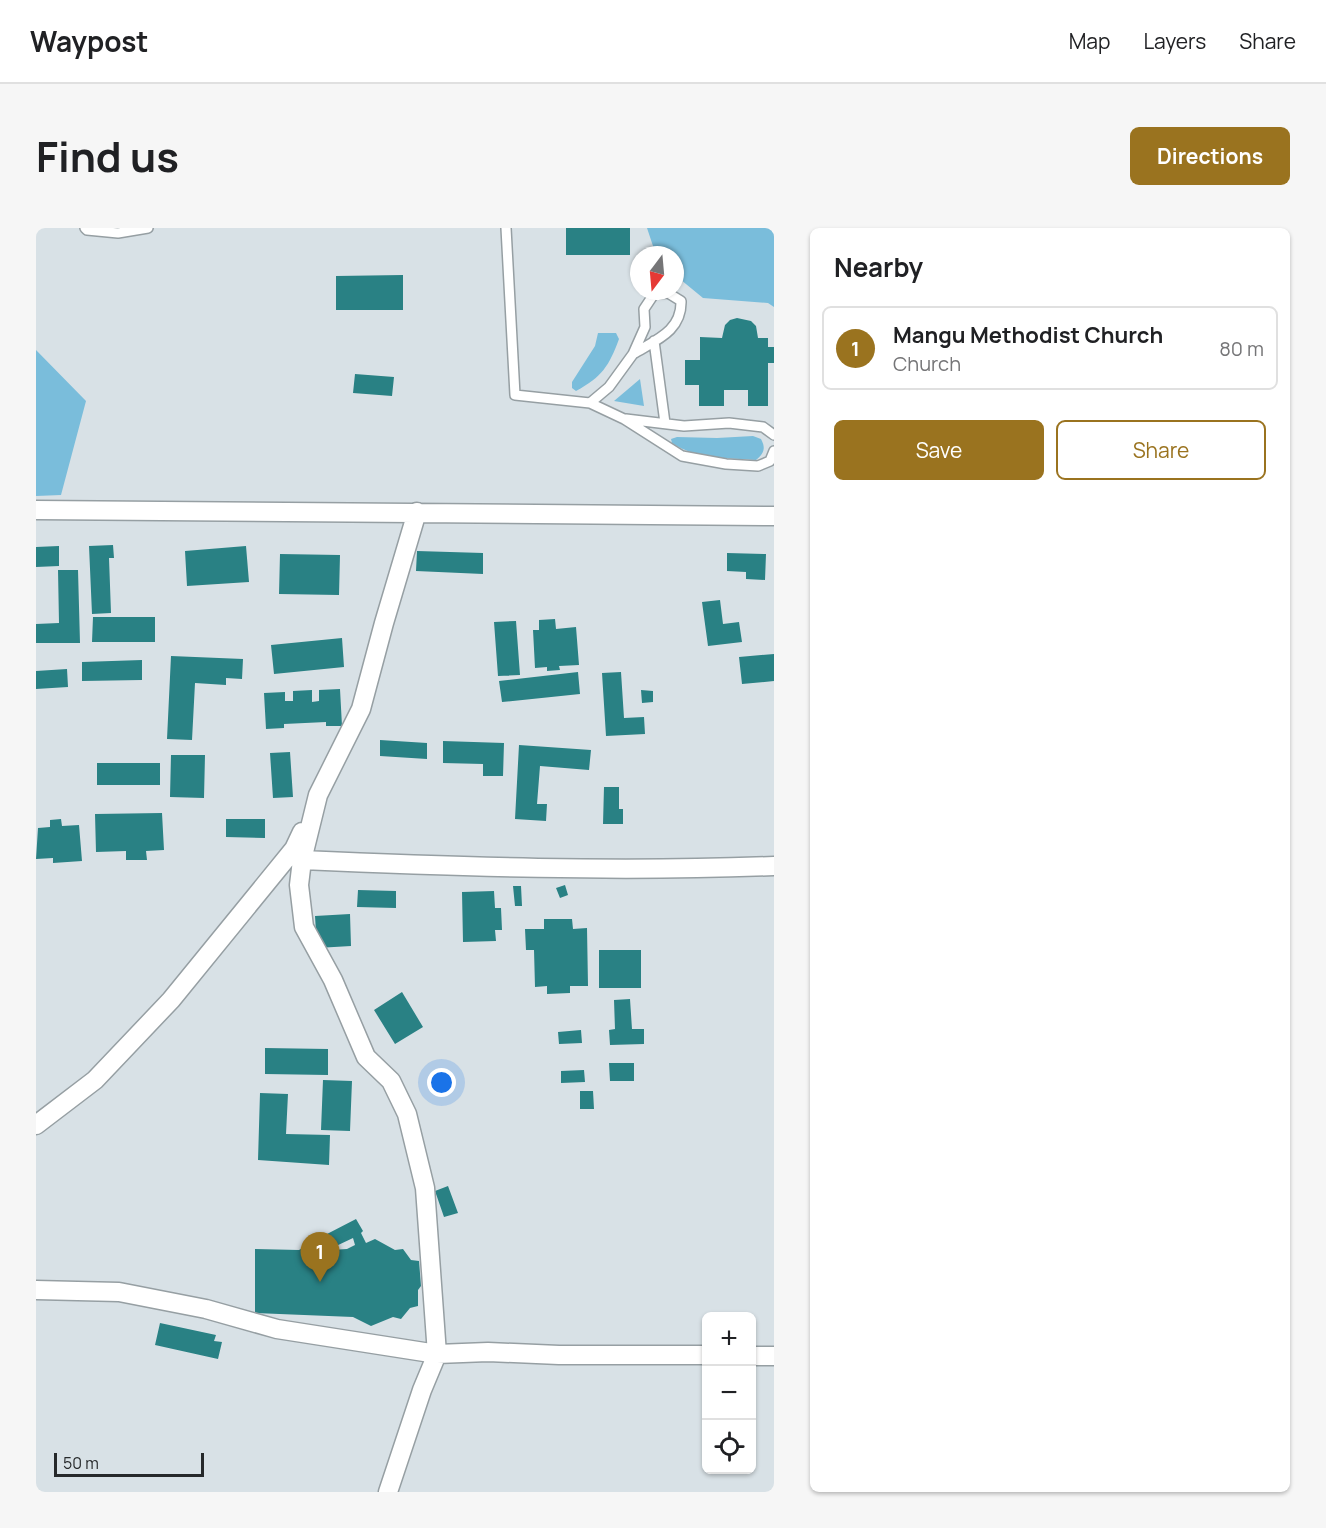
<!DOCTYPE html>
<meta charset="utf-8">
<style>
body{margin:0;font-family:Manrope,sans-serif;background:#f6f6f6;color:#202124}
.controls{position:absolute;right:18px;bottom:18px;display:grid;overflow:hidden;border-radius:9px;box-shadow:0 2px 4px #0004}
.controls button{width:54px;height:54px;display:grid;place-items:center;padding:0;border:0;border-bottom:2px solid #e0e0e0;background:#fff;color:#202124;font:30px sans-serif}
.compass{position:absolute;left:594px;top:18px;width:54px;height:54px;border-radius:50%;background:#fff;box-shadow:0 2px 4px #0004;rotate:196deg}
.scale{position:absolute;left:18px;bottom:15px;width:150px;box-sizing:border-box;padding-left:6px;border:3px solid #26292b;border-top:0;font-size:16px;line-height:21px;white-space:nowrap;color:#26292b;-webkit-text-stroke:4px #d8e1e6;paint-order:stroke}
.you{position:absolute;left:406px;top:855px;width:21px;height:21px;margin:-15px;border:4px solid #fff;border-radius:50%;background:#1a73e8;box-shadow:0 0 0 9px #1a73e833}
.badge{display:grid;place-items:center;width:39px;height:39px;border-radius:50%;background:#9a731f;color:#fff;font-size:20px;font-weight:700}
.pin{position:absolute;translate:-50% -50px;filter:drop-shadow(0 2px 3px #0008)}
.pin::after{content:'';position:absolute;top:32px;width:21px;height:18px;background:inherit;clip-path:polygon(0 0,100% 0,50% 100%)}
.list{margin:0;padding:0;list-style:none}
h2{display:flex;justify-content:space-between;align-items:center;height:78px;margin:0;padding:0 24px;font-size:26px}
h2 small{font-size:20px;font-weight:400;color:#757577}
.list li{display:grid;grid-template-columns:39px 1fr auto;gap:18px;align-items:center;box-sizing:border-box;height:84px;margin:0 12px 12px;padding:0 12px;border:2px solid #e0e0e0;border-radius:9px}
.list b{display:block;font-size:22px;white-space:nowrap}
.list p{margin:0;font-size:20px;white-space:nowrap;color:#757577}
.list em{font-size:20px;font-style:normal;color:#757577}
.actions{display:flex;gap:12px;padding:18px 24px}
.actions a{flex:1;padding:14px 0;border:2px solid #9a731f;border-radius:9px;text-align:center;font-size:21px;color:#9a731f}
.actions .main{background:#9a731f;color:#fff}
.icon{flex:none;width:33px;height:33px;fill:none;stroke:currentColor;stroke-width:2;stroke-linecap:round;stroke-linejoin:round}
.map{position:relative;flex:none;width:738px;height:1264px;overflow:hidden;border-radius:9px}
header{display:flex;align-items:center;gap:36px;box-sizing:border-box;height:84px;padding:0 30px;background:#fff;border-bottom:2px solid #e0e0e0}
header strong{font-size:28px}
nav{display:flex;gap:33px;margin-inline-start:auto;font-size:21px}
.intro{display:flex;align-items:center;justify-content:space-between;box-sizing:border-box;height:144px;padding:0 36px}
h1{margin:0;font-size:42px}
.button{padding:15px 27px;border-radius:9px;background:#9a731f;color:#fff;font-size:21px;font-weight:700}
main{display:flex;gap:36px;padding:0 36px}
aside{flex:1;background:#fff;border-radius:9px;box-shadow:0 2px 4px #0004}
.map>svg:first-child{display:block}
.green{fill:#7abddb}
.building{fill:#298184}
.lines{fill:none;stroke-linecap:round;stroke-linejoin:round}
.lane-casing{stroke:#969fa3;stroke-width:12}
.street-casing{stroke:#969fa3;stroke-width:21}
.lane{stroke:#fff;stroke-width:9}
.street{stroke:#fff;stroke-width:18}
</style>
<header>
<strong>Waypost</strong>
<nav><a>Map</a><a>Layers</a><a>Share</a></nav>
</header>
<div class="intro"><h1>Find us</h1><a class="button">Directions</a></div>
<main>
<div class="map">
<svg width="738" height="1264" viewBox="0 0 738 1264">
<rect width="100%" height="100%" fill="#d8e1e6"/>
<path class="green" d="M611,0H738V79L732,75L667,70L639,47V27H620Z
M562,105H580L583,111C573,138 566,149 540,163L536,160V154L559,118Z
M0,122L50,173L25,267L0,268Z
M604,151L608,178L578,173Z
M717,208L725,211C730,220 728,226 720,232C693,230 659,231 636,215L635,211L641,209L681,210Z"/>
<path class="building" d="M530,0H594V27H530Z
M367,47V82H300V48Z
M701,90L715,93L720,98L722,110H732V119H738V135H732V178H712V162H688V178H663V157H649V132H664V109L686,110L689,97L694,92Z
M319,146L358,149L356,168L317,165Z
M77,317L78,330H73L75,385L56,386L53,318Z
M23,318V338L0,339V319Z
M210,318L213,354L151,358L149,323Z
M381,323L447,325V346L380,343Z
M691,325L730,326L729,352L710,351V344L691,343Z
M244,326L304,327L303,367L243,366Z
M22,342H42L44,415H0V396L23,395Z
M684,372L687,396L703,394L706,414L672,418L666,374Z
M57,389H119V414H56Z
M519,391L520,401L540,399L543,437L523,438L524,442L511,443V439L499,440L497,402H503V392Z
M480,393L484,447L462,448L458,394Z
M306,410L308,439L238,446L235,417Z
M738,426V453L706,456L703,429Z
M135,428L207,431L206,451L190,450V457L159,455L156,512L131,511Z
M106,432V452L46,453V434Z
M31,441L32,459L0,461V443Z
M542,444L544,466L466,474L463,453Z
M585,444L588,490L608,489L609,506L570,508L566,445Z
M304,461L306,498H290V494L248,496V500L230,501L228,465L249,464V473H257V463L276,462V474L283,473V462Z
M605,462L617,463V474L606,475Z
M344,512L391,515V531L344,528Z
M407,513L468,515L467,548H447V536L407,535Z
M483,517L555,522L553,542L504,538L501,576H511L510,593L479,591Z
M254,524L257,569L237,570L234,525Z
M135,527H169L168,570L134,569Z
M61,535H124V557H61Z
M568,559H583V581H587V596H567Z
M126,585L128,622L110,623L111,632H90V623L60,624L59,586Z
M25,591L26,598L43,597L46,633L17,635V630L0,631L2,600L14,599V592Z
M190,591H229V610L190,609Z
M529,657L532,667L524,670L520,660Z
M477,658H485L486,678H479Z
M322,662L360,663V680L321,679Z
M458,663L459,680H465L466,702H459L460,713L427,714L426,664Z
M314,686L315,718L281,720L279,688Z
M508,691H536L537,701L551,700L552,758H534V765L511,766V758L499,759L498,722H490L489,701H508Z
M563,722H605V760H563Z
M366,764L387,799L359,816L338,782Z
M594,771L596,801H608V816L574,817L573,802L579,801L578,772Z
M545,802L546,815L523,816L522,804Z
M229,820L292,821V847L229,846Z
M573,835H598V853H574Z
M548,842L549,854L525,855V843Z
M287,852L316,853L314,903L285,902Z
M544,863H557L558,881H544Z
M224,865L252,866L250,906L294,907L293,937L222,932Z
M412,958L422,985L408,989L399,963Z
M320,991L327,1003L325,1005L330,1015L339,1011L359,1022L367,1021L375,1032L383,1033L385,1058L382,1062V1078L374,1080L365,1091L357,1089L335,1098L317,1089L219,1085V1021L263,1022L289,1007L295,1022L311,1021L319,1017L317,1010L298,1019L291,1006Z
M124,1095L180,1107L178,1113L186,1114L182,1131L119,1117Z"/>
<g class="lines">
<g class="lane-casing">
<path id="lane" d="M49,0L51,2L82,5L112,0
M470,0L479,167L554,175L573,159L597,126L609,99L608,81L618,66L632,65L645,73C646,103 620,112 597,126
M618,113L629,195
M554,175L588,191L646,228L690,236L722,238L734,233L738,223
M590,191L648,198L693,195L727,199L738,207"/>
</g>
<g class="street-casing">
<path id="street" d="M0,282L738,288
M266,632C423,639 581,644 738,638
M0,897L59,852L135,772L258,621L266,604
M0,1062L83,1064L170,1081L241,1101L401,1126L452,1124L523,1127H670
M716,1128H738
M352,1264L386,1162L401,1126L389,960L371,886L355,853L330,829L297,752L268,699L263,657L266,632L282,567L325,481L348,395L381,284"/>
</g>
<use href="#lane" class="lane"/>
<use href="#street" class="street"/>
</g>
</svg>
<div class="controls">
<button>+</button>
<button>−</button>
<button><svg class="icon" aria-label="locate" viewBox="0 0 24 24"><circle cx="12" cy="12" r="6"/><path d="M12 2v4M12 18v4M2 12h4M18 12h4"/></svg></button>
</div>
<svg class="compass" viewBox="-18 -18 36 36"><path d="M0-13l5 13h-10z" fill="#e53935"/><path d="M0 13l5-13h-10z" fill="#757577"/></svg>
<div class="scale">50 m</div>
<div class="you"></div>
<div class="pin badge" style="left:284px;top:1054px">1</div>
</div>
<aside>
<h2>Nearby<small></small></h2>
<ul class="list">
<li><span class="badge">1</span><div><b>Mangu Methodist Church</b><p>Church</p></div><em>80 m</em></li>
</ul>
<div class="actions"><a class="main">Save</a><a>Share</a></div>
</aside>
</main>
